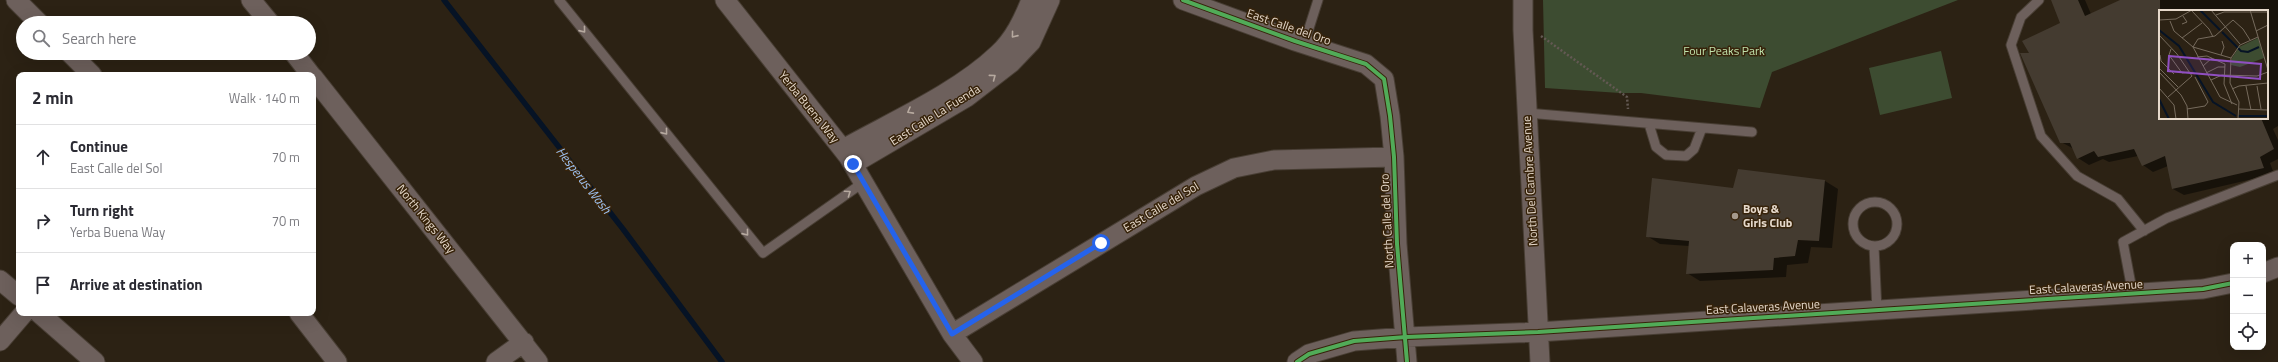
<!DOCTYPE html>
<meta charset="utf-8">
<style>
body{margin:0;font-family:"Titillium Web",sans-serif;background:#f7f7f7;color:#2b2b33}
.controls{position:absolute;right:12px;bottom:12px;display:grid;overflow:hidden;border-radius:8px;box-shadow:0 4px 16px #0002}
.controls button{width:36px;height:36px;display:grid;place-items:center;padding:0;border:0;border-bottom:1px solid #e1e1e2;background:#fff;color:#2b2b33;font:20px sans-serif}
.stop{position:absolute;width:12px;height:12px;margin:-9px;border:3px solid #2563eb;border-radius:50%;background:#fff}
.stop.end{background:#2563eb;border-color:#fff;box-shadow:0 1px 4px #0008}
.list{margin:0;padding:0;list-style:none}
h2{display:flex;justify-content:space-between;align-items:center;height:52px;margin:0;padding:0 16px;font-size:17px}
h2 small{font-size:13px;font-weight:400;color:#7c7c81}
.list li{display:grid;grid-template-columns:26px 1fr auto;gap:12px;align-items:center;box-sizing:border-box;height:64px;padding:0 16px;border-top:1px solid #e1e1e2}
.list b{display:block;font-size:15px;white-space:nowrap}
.list p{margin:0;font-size:13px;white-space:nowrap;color:#7c7c81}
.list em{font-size:13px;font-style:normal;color:#7c7c81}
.icon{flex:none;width:22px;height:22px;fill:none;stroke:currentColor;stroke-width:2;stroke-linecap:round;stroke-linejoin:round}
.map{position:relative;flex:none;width:2278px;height:362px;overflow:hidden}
.search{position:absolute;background:#fff;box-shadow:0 4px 16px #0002;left:16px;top:16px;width:300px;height:44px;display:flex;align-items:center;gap:10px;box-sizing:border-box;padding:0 14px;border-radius:22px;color:#7c7c81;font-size:15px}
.panel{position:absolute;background:#fff;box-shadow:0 4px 16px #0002;left:16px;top:72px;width:300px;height:244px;border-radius:8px}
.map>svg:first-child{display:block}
.green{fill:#3d4c31}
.shadow{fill:#0007;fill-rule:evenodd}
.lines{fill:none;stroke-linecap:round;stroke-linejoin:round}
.stream{stroke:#061325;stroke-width:5.5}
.building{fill:#443b30}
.service-casing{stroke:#483e34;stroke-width:11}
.minor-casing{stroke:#483e34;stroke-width:21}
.path{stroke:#635953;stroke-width:2.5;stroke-dasharray:2 2;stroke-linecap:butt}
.service{stroke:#6d605c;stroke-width:9}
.minor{stroke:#6d605c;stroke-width:19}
.cycleway-casing{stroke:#37230a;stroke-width:6}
.cycleway{stroke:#51ab58;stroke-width:4}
.oneway{stroke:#b6a99f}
.route{stroke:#2563eb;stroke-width:5}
.poi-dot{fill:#a5998b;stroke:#37230a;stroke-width:1.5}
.labels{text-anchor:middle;stroke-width:3;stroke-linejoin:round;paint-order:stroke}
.street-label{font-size:12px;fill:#e6d9cb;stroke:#37230a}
.park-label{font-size:12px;fill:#c0e2ac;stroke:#37230a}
.poi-label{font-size:12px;font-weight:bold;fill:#e6d9cb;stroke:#37230a;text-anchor:start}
.water-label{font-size:13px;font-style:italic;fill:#9dc3f4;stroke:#37230a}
.inset-river{fill:none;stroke:#061325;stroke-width:2}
.inset-road{fill:none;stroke:#766b5d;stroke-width:1}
.view{fill:#904fc1;fill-opacity:0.15;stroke:#904fc1;stroke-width:2}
.inset-edge{fill:none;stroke:#e6d9cb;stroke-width:2}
</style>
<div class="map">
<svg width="2278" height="362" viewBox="0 0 2278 362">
<rect width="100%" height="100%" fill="#2c2214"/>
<path class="green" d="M1543,0H1958L1772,72L1760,108L1641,93H1620L1545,88Z
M1941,51L1952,98L1880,115L1869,68Z"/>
<path class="shadow" d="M2059,0H2085L2091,14L2122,0H2278V126L2273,129L2278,140V159L2270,163L2274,174L2184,195L2173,189L2168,166L2153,172L2143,165L2138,156L2109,162L2103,159L2089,165L2078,158L2074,149L2061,142L2030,55L2061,24ZM2160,11H2267V118H2160Z
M1825,181L1838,189L1832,248L1811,247L1808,263L1787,265L1786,277L1700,281L1687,273L1689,246L1660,244L1647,236L1734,189Z"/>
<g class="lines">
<path class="stream" d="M444,0L623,229L722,362"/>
</g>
<path class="building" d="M2051,0H2078L2085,16L2120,0H2160V118H2261L2274,149L2260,157L2264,168L2172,189L2165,156L2142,166L2134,149L2098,157L2094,151L2077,159L2070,143H2060L2020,53H2029L2022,41L2060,23Z
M1738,169L1825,180L1819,241L1798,240L1795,256L1774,258L1773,270L1686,274L1689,241L1646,237L1652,178L1733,188Z"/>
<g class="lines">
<g class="service-casing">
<path id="service" d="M559,0L763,253L864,182
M2039,0L2021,17L2011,45L2041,136L2077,176L2118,199L2144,231
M1304,44L1318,0
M1527,113L1752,132
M1649,124L1656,147L1666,155L1686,156L1694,149L1702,128
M1853 224a22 22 0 1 1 44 0a22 22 0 1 1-44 0Z
M1874,246L1877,311
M2133,295L2123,242L2167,218L2278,175"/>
</g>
<g class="minor-casing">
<path id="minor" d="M16,0L39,23
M251,0L270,23
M725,0L848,156L952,334L973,362
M1183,0L1295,41L1366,64L1384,79L1390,116L1394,157L1397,244L1407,362
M1523,0V30L1540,362
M70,53L92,75
M294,53L311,75
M313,77L538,362
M843,149C893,121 957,93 998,54C1014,39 1023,20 1031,0
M853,164L967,97L1011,63L1031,42L1050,0
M2263,273L2278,267
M0,280L19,296
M39,313L95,362
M299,313L337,362
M952,334L1196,186L1234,168L1274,160L1394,157
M0,341L24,313
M496,362L524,342
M1297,362L1309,354L1354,341L1406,337L1538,332L2203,289L2233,283"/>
</g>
<path class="path" d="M1541,36L1627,97L1628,109"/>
<use href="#service" class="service"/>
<use href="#minor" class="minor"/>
<g class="cycleway-casing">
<path id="cycleway" d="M1183,0L1295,41L1366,64L1384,79L1390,116L1394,157L1397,244L1407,362
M1297,362L1309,354L1354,341L1406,337L1538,332L2203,289L2233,283"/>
</g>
<use href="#cycleway" class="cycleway"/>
</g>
<defs><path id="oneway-chevron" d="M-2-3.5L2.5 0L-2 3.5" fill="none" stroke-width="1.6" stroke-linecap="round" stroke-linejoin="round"/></defs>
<g class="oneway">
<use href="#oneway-chevron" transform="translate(583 30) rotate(51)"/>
<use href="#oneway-chevron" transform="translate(1014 35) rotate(129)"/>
<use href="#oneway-chevron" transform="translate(993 77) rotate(-37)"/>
<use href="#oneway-chevron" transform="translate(910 111) rotate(151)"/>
<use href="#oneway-chevron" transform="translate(665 132) rotate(51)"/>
<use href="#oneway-chevron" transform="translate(848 193) rotate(-35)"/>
<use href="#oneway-chevron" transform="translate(746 233) rotate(51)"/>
</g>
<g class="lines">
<path class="route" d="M853,164L952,334L1101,243"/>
</g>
<circle class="poi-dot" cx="1735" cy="216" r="4"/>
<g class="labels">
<g class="street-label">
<text transform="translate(1289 27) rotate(19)" y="4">East Calle del Oro</text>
<text transform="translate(809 107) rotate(51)" y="4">Yerba Buena Way</text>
<text transform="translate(935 115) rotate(-32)" y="4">East Calle La Fuenda</text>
<text transform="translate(1530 181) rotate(-93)" y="4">North Del Cambre Avenue</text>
<text transform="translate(1161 207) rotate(-31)" y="4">East Calle del Sol</text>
<text transform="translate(426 219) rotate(51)" y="4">North Kings Way</text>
<text transform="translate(1387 221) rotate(-93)" y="4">North Calle del Oro</text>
<text transform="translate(2086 287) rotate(-3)" y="4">East Calaveras Avenue</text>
<text transform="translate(1763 307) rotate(-3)" y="4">East Calaveras Avenue</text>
</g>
<g class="park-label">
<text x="1724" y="55">Four Peaks Park</text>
</g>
<g class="poi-label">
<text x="1743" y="213">Boys &amp;<tspan x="1743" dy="14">Girls Club</tspan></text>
</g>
<g class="water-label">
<text transform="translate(584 180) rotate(52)" y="5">Hesperus Wash</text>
</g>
</g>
<g transform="translate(2159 10)">
<rect width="109" height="109" fill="#2c2214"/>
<path d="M99,28L105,48L81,57L72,55L73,48L80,37Z" fill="#3d4c31"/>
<path class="inset-river" d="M41,0L61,20M0,20L20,36L54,92L77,106M63,22L82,41L89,42L100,37M0,89L10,109M79,106H109"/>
<path class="inset-road" d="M32,0L50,19L54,27M52,0L81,34M91,0L109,60M57,5L65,2H109M0,10L17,9L33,0M11,11L15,21L34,37L72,48M23,14L28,12L24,6M97,21L109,15M0,25L18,44L33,66L9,87M23,28L43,13M34,37L39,29L56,26L74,10L84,19L91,30M34,37L61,87L78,95M12,39L10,45L23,63L30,62M1,45L2,51L15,64M62,45L65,37L63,31M38,47L48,46L66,54L65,74L73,94M44,56L53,48M0,58L19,77M0,62L22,85L28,96L29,109M47,63L59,57H66M52,70L63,65L98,66L109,62M87,76L92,100M98,76L102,99M0,78L15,95L17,109M73,79L80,76L109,73M28,99L46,96L49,92L36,67M80,99L109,100M79,109L80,92L71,73L72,48L81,35L99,27"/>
<path class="view" d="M10,46L102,54L101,69L9,61Z"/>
<rect width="109" height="109" class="inset-edge"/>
</g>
</svg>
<div class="controls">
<button>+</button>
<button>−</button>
<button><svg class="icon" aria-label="locate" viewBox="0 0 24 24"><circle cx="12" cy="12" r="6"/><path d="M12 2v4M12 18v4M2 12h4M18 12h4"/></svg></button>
</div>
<div class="stop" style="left:1101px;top:243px"></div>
<div class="stop end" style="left:853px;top:164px"></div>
<div class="search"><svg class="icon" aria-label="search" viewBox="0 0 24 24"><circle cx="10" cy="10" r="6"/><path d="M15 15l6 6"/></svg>Search here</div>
<section class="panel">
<h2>2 min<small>Walk · 140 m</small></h2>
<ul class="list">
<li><svg class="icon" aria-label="ahead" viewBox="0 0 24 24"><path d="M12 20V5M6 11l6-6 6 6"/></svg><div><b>Continue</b><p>East Calle del Sol</p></div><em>70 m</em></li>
<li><svg class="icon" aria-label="right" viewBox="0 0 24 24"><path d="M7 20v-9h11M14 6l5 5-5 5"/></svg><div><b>Turn right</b><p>Yerba Buena Way</p></div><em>70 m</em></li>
<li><svg class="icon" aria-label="arrive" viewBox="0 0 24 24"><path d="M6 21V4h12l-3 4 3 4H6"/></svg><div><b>Arrive at destination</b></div></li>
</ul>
</section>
</div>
